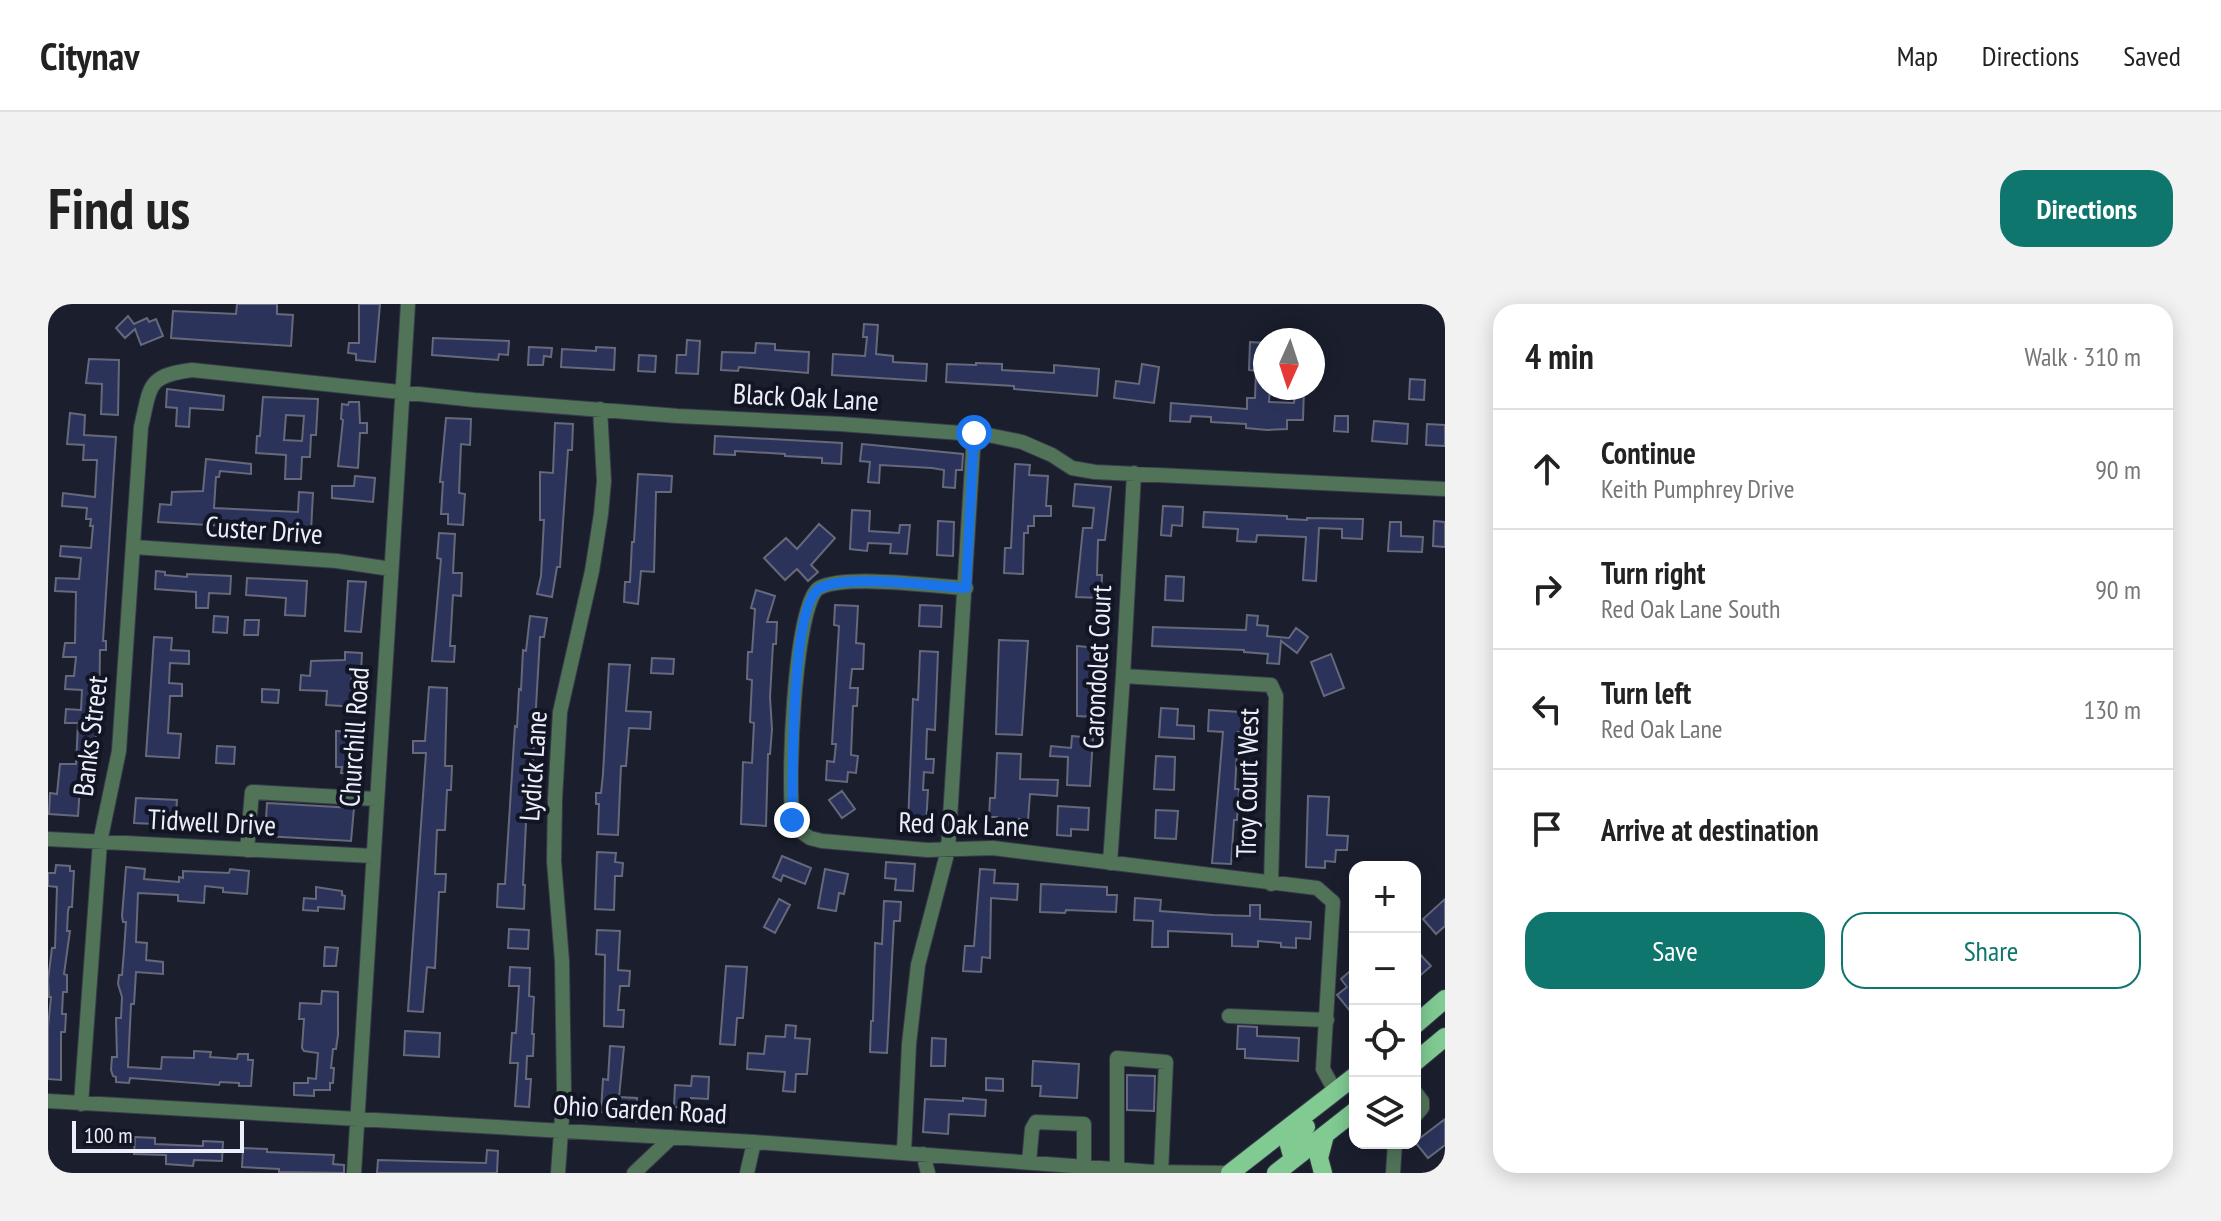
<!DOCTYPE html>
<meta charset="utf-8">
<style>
body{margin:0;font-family:"PT Sans Narrow",sans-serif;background:#f2f2f2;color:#222}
.controls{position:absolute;right:24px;bottom:24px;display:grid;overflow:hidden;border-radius:16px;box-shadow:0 4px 20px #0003}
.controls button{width:72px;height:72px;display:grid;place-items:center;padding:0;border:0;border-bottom:2px solid #e0e0e0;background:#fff;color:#222;font:40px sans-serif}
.compass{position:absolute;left:1205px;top:24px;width:72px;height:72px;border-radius:50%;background:#fff;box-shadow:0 4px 20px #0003;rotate:183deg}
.scale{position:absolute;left:24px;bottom:20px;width:172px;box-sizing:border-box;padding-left:8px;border:4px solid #eceef9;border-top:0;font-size:22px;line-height:28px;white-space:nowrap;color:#eceef9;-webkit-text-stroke:6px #121523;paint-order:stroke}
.stop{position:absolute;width:24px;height:24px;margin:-18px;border:6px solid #1a73e8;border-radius:50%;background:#fff}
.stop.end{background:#1a73e8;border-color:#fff;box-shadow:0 2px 8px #0008}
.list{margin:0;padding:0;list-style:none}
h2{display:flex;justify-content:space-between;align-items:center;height:104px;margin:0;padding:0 32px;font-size:34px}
h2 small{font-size:26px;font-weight:400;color:#767676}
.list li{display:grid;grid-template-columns:52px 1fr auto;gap:24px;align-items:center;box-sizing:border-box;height:120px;padding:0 32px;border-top:2px solid #e0e0e0}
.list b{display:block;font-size:30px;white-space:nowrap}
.list p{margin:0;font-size:26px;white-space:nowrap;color:#767676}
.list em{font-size:26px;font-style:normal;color:#767676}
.actions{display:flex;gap:16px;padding:24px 32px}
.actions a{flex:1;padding:18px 0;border:2px solid #0f766e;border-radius:24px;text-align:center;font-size:28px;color:#0f766e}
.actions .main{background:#0f766e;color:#fff}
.icon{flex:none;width:44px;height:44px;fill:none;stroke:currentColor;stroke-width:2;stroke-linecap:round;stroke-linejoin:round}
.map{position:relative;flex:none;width:1397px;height:869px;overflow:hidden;border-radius:24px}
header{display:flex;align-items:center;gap:48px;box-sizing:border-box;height:112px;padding:0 40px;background:#fff;border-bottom:2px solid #e0e0e0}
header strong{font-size:38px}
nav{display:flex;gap:44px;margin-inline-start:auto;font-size:28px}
.intro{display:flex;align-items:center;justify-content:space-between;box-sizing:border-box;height:192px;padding:0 48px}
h1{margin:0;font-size:56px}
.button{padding:20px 36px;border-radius:24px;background:#0f766e;color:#fff;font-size:28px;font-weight:700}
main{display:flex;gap:48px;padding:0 48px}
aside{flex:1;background:#fff;border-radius:24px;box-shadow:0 4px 20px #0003}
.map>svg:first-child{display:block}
.building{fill:#2b335a;stroke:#65697b;stroke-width:2;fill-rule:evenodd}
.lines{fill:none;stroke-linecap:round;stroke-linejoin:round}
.minor-casing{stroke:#383b4a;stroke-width:16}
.major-casing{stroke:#383b4a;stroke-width:20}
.minor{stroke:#517459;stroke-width:14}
.major{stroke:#81cb93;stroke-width:18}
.route{stroke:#1a73e8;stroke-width:10}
.labels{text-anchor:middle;stroke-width:8;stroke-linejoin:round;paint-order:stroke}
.street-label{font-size:28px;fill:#eceef9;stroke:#121523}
</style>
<header>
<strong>Citynav</strong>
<nav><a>Map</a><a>Directions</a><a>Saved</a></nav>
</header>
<div class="intro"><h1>Find us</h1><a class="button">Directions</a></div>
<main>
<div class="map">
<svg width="1397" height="869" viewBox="0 0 1397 869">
<rect width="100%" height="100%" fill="#1b1e2d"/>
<path class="building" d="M189,0H229V10L245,11L243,42L123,34L125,7L188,10Z
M311,0H332L327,58L308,56V50L300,49L301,39H311Z
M80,12L86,20L99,14L101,18L108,15L115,32L93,41L87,25L77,34L68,24Z
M816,20L830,21L828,50L845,52V58L879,60L878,77L784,71L785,50L817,52L819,33H815Z
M385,34L461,37L460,51L451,50L450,56L384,51Z
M639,36L652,37L650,70L628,69L629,51H638Z
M1202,38L1217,39V84H1222L1221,98L1246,99L1247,84H1256L1255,116H1239V125L1219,126L1198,124V120L1163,118V113L1143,112L1142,118L1122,117L1123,99L1199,105V94H1207L1208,67L1201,66Z
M708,39L727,40V46L761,48L760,69L691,63L690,67L673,66L674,48L707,49Z
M481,43L504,44L503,53L496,52L495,61H480Z
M548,43L567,44L566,66L513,63L514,45L548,47Z
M591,51L608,52L607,68L590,67Z
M41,55L71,56L70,111L53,110L54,80L38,79Z
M928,59L954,60V66L1006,69V61L1051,65L1049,92L966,85V82L898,78L899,60L928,61Z
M1094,60L1111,63L1106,99L1066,94L1068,77L1091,80Z
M1362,75L1377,76L1376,96L1361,95Z
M119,85L176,92L175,106L142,104L141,123L128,122L129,104L118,103Z
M215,93L270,95L268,131H263L262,153H254L253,175H237L238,151L208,149L209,132H212ZM238,111L256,112L254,137L236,136Z
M301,98H311L312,119H319V129H312L310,164L290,162L295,116L293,115L294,100L300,101Z
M22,109L37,111L36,131L68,133L55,337H58V346H52L51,413L47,442H44L43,453H40L38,482H32L30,512L1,510L2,489L9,490L12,460H28L30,419H17L18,405L33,406L34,386L17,385L18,372H26L28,353H15L17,339H27L28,288L7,287L8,274L31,275L33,254L12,252L13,242L43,244L45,222H42L43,215H38L39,204L14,202L15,189L47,193L49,156H35L36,141L19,140Z
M1287,112H1300V128L1286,127Z
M398,114L423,115L422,141L413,140L411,189L417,190L415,221L400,220V210H393L395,178H392Z
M1326,117L1360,120L1359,140L1324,137Z
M507,119L525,120L524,146H520L512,263H509L504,293L489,290L493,272L496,216H492V168L505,169Z
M1379,120L1397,121V142L1378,141Z
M667,132L794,139L793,160L774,159V154L737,152V150L687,147V151L666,150Z
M814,140L915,150L914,166H908L907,184L895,183L896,166L884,164L832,161L831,179L820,178L822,158L812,157Z
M158,155L203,160V170L172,167L171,173H168L166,204L250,208L251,188L265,189L263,227L110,218L112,200L123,201L124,188L155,187Z
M967,160L982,161L981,171L1000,172L998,202H1003V212H986V222H980V229H976L975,270L956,269L957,244H963Z
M590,170L624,172L623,188H608L606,268L593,267L590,300L576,298L577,278H582L584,238H586Z
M307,172L327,174L325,198L284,194V182H306Z
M1027,180L1063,183L1057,236H1050L1049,271H1054L1053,294L1028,293L1035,224H1044L1046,204L1025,202Z
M1115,202L1135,203L1134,222L1124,221L1123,232L1113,231Z
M804,206L822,207L821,227L851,229L852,221H862L859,250L842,249L843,240L820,239L819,247L802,245Z
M1156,208L1239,212V215L1259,216V214L1315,215L1314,235L1294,234V225L1271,224L1268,277L1255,276L1258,233L1209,231L1208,238L1189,237L1190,225L1155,223Z
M890,217L906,218L905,252L889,251Z
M1386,217L1397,218V243L1385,242Z
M1342,218H1353V232L1375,233L1374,248L1340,247Z
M771,220L787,234L763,261L770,268L760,277L749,265L737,276L716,254L738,234L749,245Z
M391,229L407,230L405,269H414L413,292L405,291L402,342H407L406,358L384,357L393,255L389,254Z
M108,267L117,268V271L139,273V270L183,272L182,290L161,289L160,304H148V288L107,285Z
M1118,272L1136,273L1135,297L1117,296Z
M199,274L259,277L257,312L237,311L238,294L198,291Z
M300,277L318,278L313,328L297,327Z
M708,286L727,292L719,318H729L728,340H725L722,393L724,425L722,450H720L718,522L693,520L695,458L704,459L706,419L702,418L704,376L699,375L700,348H704L707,305L703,304Z
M787,301L810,302L808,339L816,340L815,365H804L802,384H810L809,402H805L803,451L810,452L808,469L800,468L799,478L778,476L779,457L786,458L788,440H784L791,322L786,321Z
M872,301L894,302L893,323L871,322Z
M1199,311L1210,312L1209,321L1220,322L1219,332L1241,334L1248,324L1260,333L1249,349L1233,337L1231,360L1219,359L1220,350L1196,348V346L1104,342L1105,323L1198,326Z
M166,312L180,313L179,329L165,328Z
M482,312L499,314L496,333H492L485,456H481L475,581H477L476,605L449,603L450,580H457L467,422L469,423L471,385L473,386L475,346L478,347Z
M197,316H211L210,331H196Z
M106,333L124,334L123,346L141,347V360L122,359L121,379L134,380V392H122L120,429L133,430L131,454L98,452Z
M951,336L980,337L974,431L948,430Z
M1029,342L1050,344L1046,413L1029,412Z
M872,347L890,348L887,426L879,425L878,455H886L885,469L876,468L875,486H880L878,521L860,520L865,395L870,396Z
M297,348L314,349L313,368H304L303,387H311L310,403L278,401L279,387L252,386L253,371L262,372L263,357L297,356Z
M1283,350L1296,384L1276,392L1263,358Z
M604,354L626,355L625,370L603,369Z
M561,360L582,361L578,407L603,408L602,425L581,424L578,462H573L570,531L550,530L551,500H548V489H553L555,470Z
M381,383L399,384L397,462H404L403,486H399L397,526H389L387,570H398L397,588H391L387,664L379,663L375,708L360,707L378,449H365V437H377Z
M214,385L231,386L230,399L214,398Z
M1113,404L1130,405L1129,421L1146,422V435L1111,433Z
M1161,406L1209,409L1208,422L1199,421V429L1190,428L1187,485H1191L1189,516H1186L1183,560L1164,559L1175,428L1160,427Z
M288,427L309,428L305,459L307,460V470L293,469L294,463H288Z
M1024,432L1045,434L1042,482L1019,481L1020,453L1002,452L1003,442L1023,444Z
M169,442L187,443L186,460L168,459Z
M949,449L973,450L972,475L1010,476L1009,492L982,490L980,516L971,515L970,523L948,522L949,513H941L942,494H947Z
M1108,452L1127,453L1126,486L1106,485Z
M794,487L807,505L794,514L781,496Z
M1260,492L1281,493L1279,531L1300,532L1299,546H1288L1287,558L1277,557V564L1258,563Z
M88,494L129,496L127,521L86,519Z
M219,499L306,504L303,537L217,532Z
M1010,502L1041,504L1040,526L1023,525V532L1009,531Z
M1108,506L1130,507L1128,535L1107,534Z
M549,548L568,549L567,558L575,559L574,572H567L566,606L547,605Z
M734,552L763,564L757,580L735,571L733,577L725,573Z
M838,558L867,560L865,587L847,586L848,575L837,574Z
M8,561L22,562V567H26L24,603H21L20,607L19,627H22L16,670L19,671V688H15L14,710H18L17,728H13V776L0,775V723L3,693H1L0,676L4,644H7L9,583L0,582V569H7Z
M78,563L97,565L96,575L131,578V573L135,574V567L181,569L182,565L201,567L199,590L175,588V584L157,582L156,599L130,597V591L90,589L88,638L99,639L98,656L115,658V670L88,668L86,700H83L80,763L113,765L114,753L146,754V747L163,748L162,753L189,755L190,750H200V756H205L203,782H191V779L172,778L171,781L82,774L81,779L68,778V773L65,772L63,766L64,753H69L68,714H73L74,693L70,680L71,671H74L76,647L78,618H75L74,612Z
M777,565L800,570L796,590L791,589L788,607L770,604Z
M932,565L947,566L946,579L970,580L969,596L943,594L942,654L934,653L933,668L915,667L917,642H926Z
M993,580L1059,583V591H1069L1068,608L1018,606L1017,609L992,608Z
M268,583L294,587V591L297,592L296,605L270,603V607L255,606L256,594L268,595Z
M1087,594L1113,596L1112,607L1165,611L1202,612V601H1212V615L1263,618L1262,635L1248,634V644L1233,643V639L1210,637V643L1184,642V630L1120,627V643H1104L1105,617L1086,616Z
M731,595L742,601L727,629L716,623Z
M1397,595V622L1388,630L1375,615Z
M836,597L853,598L852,617H846L839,749L822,748L823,717H825L827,639L834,640Z
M461,625L481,626L480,645L460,644Z
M549,626L572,627L570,666L582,667L581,682H572L570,706H576L575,723L556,722L557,651L548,650Z
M277,643L290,644L288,662H276Z
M1367,645L1383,662L1367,676Z
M678,662L699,663L695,714H689L687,741L672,740Z
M462,663L482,664L481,692L486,693L484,730H486L485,752H479L478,775H483L481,803L467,802L470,759H462L464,729H468L471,682H461Z
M1307,663V713L1289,691L1299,683L1293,675Z
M274,687L290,688V731L288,745H285L283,764H286L285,779H282V786H266V792L246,791V779H260V774L268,775L270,749L256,747L254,744L256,715H251L252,699L273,700Z
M738,721L748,722L747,734L762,735L759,770H748L747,788L735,787L737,768L699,765L700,749L716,750L718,732L737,733Z
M1190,722L1209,723V732L1251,734L1250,757L1197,754V745H1189Z
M357,727L392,729L391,753L356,751Z
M884,734L898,735L897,762H883Z
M562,742L576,743L571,793L589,794L588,817H574L575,809L553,808L555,775L560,776Z
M985,757L1031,760L1029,794L992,792L993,782H984Z
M1079,771L1107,772L1106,807L1079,806Z
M644,772L661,773L660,795L643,794V804L626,803L627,781L643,782Z
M938,774L955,775V787L938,786Z
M915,794L938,796L937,812L901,810L900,830L875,828L877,795L915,797Z
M1397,815V841L1380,854L1367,838Z
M87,833L107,834V840L155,842V837L175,838L174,857L146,856L145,862L118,860V851L86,850Z
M195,844L219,845V848L286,851L285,860L296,861V869L231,868V865L194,863Z
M439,846L450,847L449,869H329L330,856L438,859Z"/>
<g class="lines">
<g class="minor-casing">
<path id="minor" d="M86,243L289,257L343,265
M918,284C885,282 798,270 771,284C746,298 738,492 746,523L762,534L774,537L879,546L945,544L1269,584L1285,598L1275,765L1287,787
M1075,372L1223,381L1228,392L1223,580
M0,535L325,552
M199,546L204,488L328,495
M1062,559L1075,372L1086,169
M1181,712L1279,716
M1367,788L1374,797V804L1367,812
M0,797L706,838L1106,868L1181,869
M33,800L52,538L71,447L93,123C103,82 98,72 144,66L427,96L630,112L792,120L940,131L974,138L1004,151L1024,164L1047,168L1397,185
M856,848L861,740L870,661L900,546L926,129
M875,850L880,869
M981,858L984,825L988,818L1036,820V862
M1069,865V754L1118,758L1113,868
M306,869L360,0
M510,869L516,786L514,657L506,557L507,495L512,408L544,267L553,210L556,177L552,105
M586,869L624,833
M699,869L706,838
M1345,869L1347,839"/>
</g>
<g class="major-casing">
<path id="major" d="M1367,721L1397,695
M1367,758L1397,733
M1245,855L1241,841L1243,835L1258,823
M1182,869L1307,772
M1228,869L1307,807
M1275,869L1271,854L1277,831"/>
</g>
<use href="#minor" class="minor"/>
<use href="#major" class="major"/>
</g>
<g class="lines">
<path class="route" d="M744,516C745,479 742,299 772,284C800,270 883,282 918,284L926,129"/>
</g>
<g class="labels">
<g class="street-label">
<text transform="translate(758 93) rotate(3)" y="10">Black Oak Lane</text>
<text transform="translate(216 226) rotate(4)" y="10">Custer Drive</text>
<text transform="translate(1049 363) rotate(-87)" y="10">Carondolet Court</text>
<text transform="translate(42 432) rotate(-83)" y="10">Banks Street</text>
<text transform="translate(306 433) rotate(-86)" y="10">Churchill Road</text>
<text transform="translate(485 462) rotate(-86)" y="10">Lydick Lane</text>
<text transform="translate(1199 479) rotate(-89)" y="10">Troy Court West</text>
<text transform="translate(164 518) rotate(3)" y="10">Tidwell Drive</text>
<text transform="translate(916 520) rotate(2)" y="10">Red Oak Lane</text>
<text transform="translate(592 805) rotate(3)" y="10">Ohio Garden Road</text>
</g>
</g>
</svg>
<div class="controls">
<button>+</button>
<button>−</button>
<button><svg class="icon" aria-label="locate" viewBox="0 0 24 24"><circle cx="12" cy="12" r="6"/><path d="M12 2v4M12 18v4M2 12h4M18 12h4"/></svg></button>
<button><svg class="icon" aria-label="layers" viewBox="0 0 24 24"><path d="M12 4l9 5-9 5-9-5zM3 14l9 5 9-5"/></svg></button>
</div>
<svg class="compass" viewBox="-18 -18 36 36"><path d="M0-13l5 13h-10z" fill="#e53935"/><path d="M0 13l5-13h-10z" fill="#767676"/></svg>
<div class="scale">100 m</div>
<div class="stop" style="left:926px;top:129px"></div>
<div class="stop end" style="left:744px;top:516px"></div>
</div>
<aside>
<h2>4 min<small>Walk · 310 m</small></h2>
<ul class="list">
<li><svg class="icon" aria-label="ahead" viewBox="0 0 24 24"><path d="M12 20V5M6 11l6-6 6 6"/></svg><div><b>Continue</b><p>Keith Pumphrey Drive</p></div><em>90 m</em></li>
<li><svg class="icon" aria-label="right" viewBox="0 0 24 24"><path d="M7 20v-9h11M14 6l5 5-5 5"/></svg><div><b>Turn right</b><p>Red Oak Lane South</p></div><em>90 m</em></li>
<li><svg class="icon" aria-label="left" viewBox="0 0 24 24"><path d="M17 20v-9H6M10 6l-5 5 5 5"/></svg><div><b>Turn left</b><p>Red Oak Lane</p></div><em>130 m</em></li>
<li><svg class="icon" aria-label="arrive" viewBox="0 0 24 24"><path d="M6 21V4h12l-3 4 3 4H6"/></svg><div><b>Arrive at destination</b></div></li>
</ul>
<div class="actions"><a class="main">Save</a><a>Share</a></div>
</aside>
</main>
